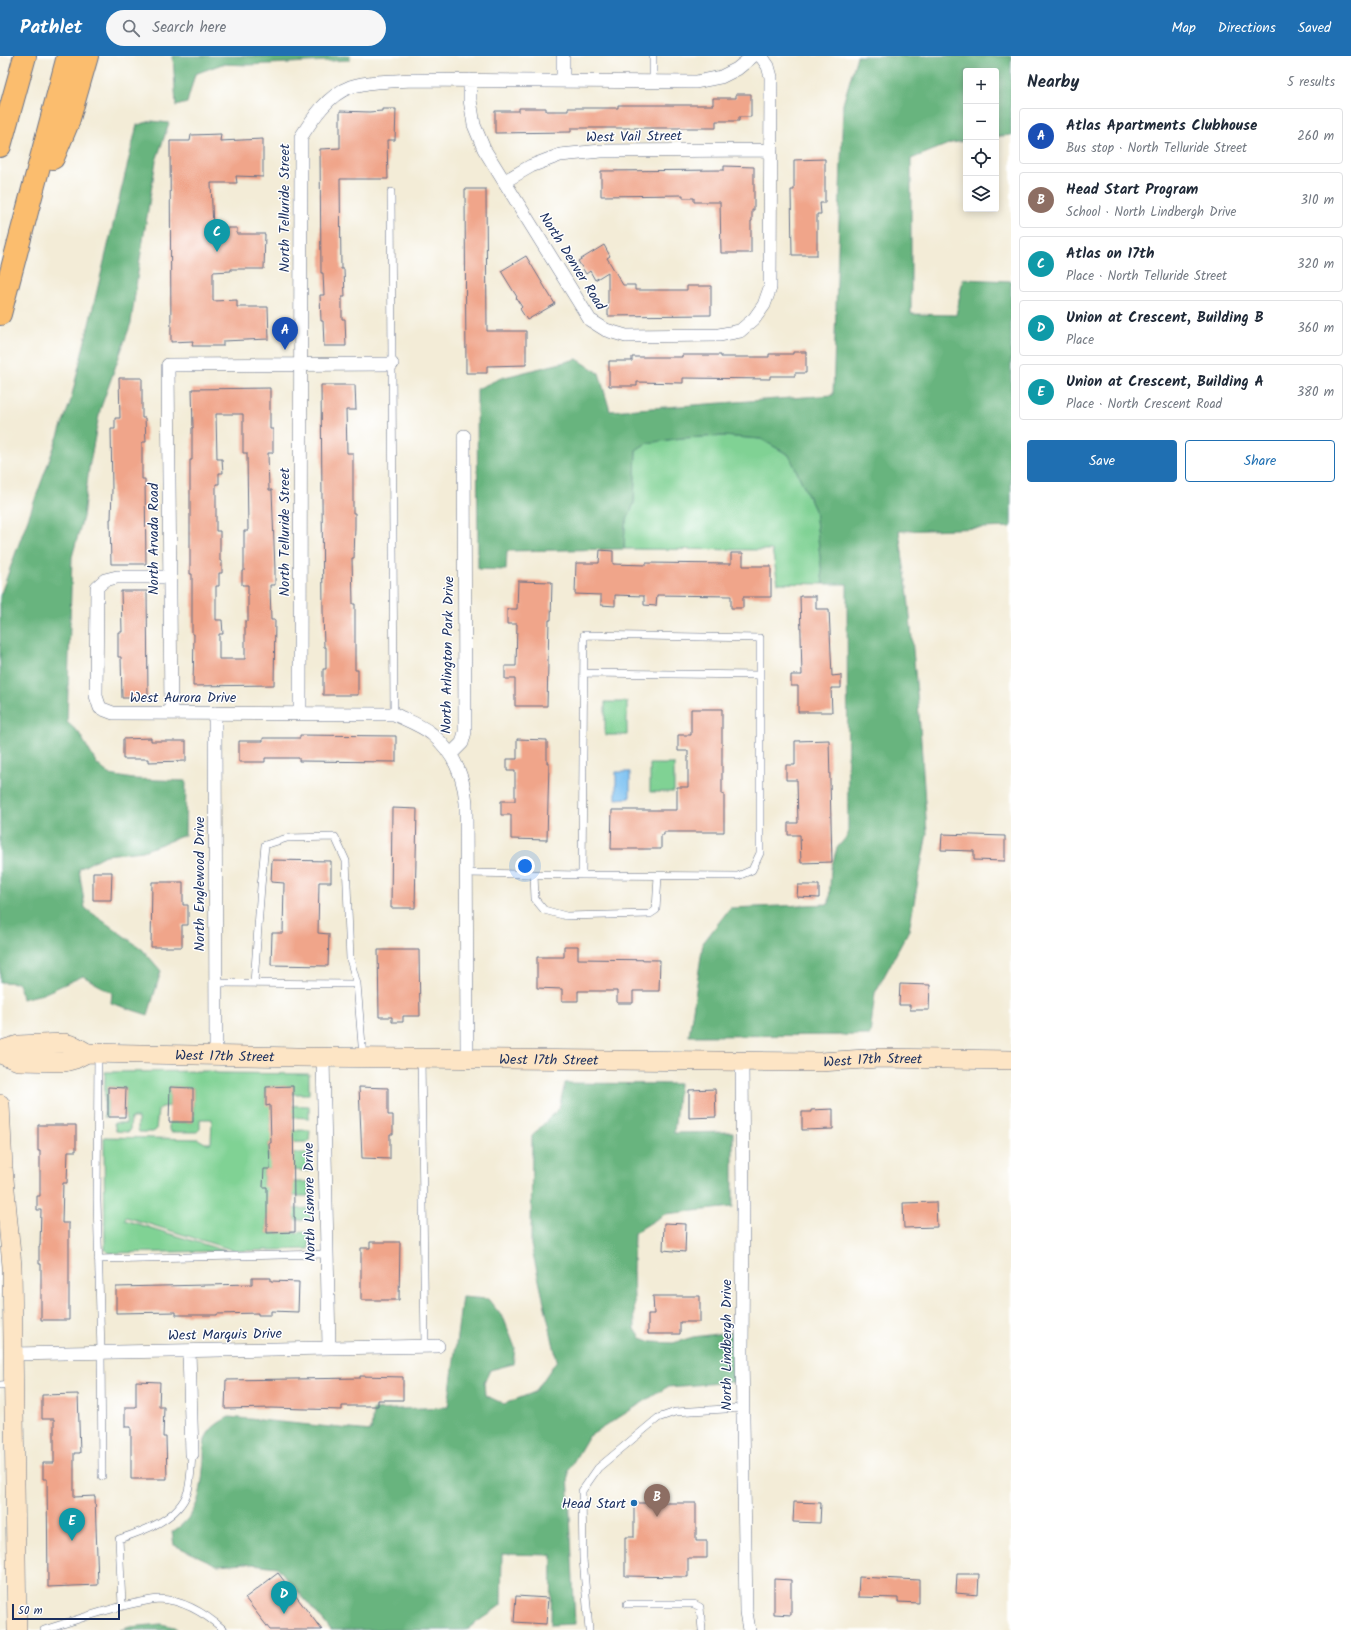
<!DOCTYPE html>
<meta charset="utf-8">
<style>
body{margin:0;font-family:Kalam,sans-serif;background:#f6f6f7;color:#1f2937}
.controls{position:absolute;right:12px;top:12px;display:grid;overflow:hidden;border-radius:4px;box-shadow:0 2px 10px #0003}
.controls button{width:36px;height:36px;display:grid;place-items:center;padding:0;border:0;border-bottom:1px solid #e0e1e3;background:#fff;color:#1f2937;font:20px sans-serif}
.scale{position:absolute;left:12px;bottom:10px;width:108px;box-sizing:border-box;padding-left:4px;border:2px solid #1b2f5e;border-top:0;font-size:11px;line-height:14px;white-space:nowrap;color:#1b2f5e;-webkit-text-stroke:3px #fff;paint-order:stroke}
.you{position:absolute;left:525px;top:810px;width:14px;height:14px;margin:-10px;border:3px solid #fff;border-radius:50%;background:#1a73e8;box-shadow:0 0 0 6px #1a73e833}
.badge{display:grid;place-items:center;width:26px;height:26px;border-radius:50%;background:#1f6fb2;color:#fff;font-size:13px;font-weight:700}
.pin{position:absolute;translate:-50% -33px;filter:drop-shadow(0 1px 2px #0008)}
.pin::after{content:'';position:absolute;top:21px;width:14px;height:12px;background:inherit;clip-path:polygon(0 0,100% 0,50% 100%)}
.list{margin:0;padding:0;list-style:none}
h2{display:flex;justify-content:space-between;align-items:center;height:52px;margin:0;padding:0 16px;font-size:17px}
h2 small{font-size:13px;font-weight:400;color:#747a83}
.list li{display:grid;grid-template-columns:26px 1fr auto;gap:12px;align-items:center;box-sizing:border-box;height:56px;margin:0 8px 8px;padding:0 8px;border:1px solid #e0e1e3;border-radius:4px}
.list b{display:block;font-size:15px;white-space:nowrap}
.list p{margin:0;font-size:13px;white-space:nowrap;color:#747a83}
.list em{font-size:13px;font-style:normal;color:#747a83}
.actions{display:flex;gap:8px;padding:12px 16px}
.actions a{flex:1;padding:9px 0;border:1px solid #1f6fb2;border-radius:4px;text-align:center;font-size:14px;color:#1f6fb2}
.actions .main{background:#1f6fb2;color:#fff}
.icon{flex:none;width:22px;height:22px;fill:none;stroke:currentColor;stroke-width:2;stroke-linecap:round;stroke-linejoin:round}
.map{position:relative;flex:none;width:1011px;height:1574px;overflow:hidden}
header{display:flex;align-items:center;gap:24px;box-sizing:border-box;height:56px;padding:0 20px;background:#1f6fb2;color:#fff}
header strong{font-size:19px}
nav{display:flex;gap:22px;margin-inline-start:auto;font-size:14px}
.search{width:280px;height:36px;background:#f6f6f7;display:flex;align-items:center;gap:10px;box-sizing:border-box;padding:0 14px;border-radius:22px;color:#747a83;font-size:15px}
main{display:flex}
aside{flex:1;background:#fff}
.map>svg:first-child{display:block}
.green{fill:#80d294;stroke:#4e8079}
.forest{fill:#68b47e;stroke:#42726e}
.water{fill:#79c0f1;stroke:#4a78a8}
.building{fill:#f0a58a;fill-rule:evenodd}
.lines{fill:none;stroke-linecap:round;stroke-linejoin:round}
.lane-casing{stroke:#677188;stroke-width:8}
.street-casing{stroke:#677188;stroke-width:14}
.secondary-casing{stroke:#677188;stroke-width:20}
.highway-casing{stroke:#677188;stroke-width:24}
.lane{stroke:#fff;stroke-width:7}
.street{stroke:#fff;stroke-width:13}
.secondary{stroke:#fde5c5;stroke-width:19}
.highway{stroke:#fbbd6e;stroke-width:22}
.poi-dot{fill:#1f6fb2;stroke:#fff;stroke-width:1.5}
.labels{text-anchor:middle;stroke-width:3;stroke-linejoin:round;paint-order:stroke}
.street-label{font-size:14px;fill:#1b2f5e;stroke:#fff}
.poi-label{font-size:14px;fill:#1b2f5e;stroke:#fff;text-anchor:end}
</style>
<header>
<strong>Pathlet</strong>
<div class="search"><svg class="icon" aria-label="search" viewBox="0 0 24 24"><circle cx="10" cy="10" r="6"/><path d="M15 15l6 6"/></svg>Search here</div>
<nav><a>Map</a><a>Directions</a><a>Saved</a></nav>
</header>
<main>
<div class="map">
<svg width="1011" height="1574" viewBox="0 0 1011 1574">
<rect width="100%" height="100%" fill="#fff"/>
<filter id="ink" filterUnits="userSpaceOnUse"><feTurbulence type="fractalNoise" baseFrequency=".025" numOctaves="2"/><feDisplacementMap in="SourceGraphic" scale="8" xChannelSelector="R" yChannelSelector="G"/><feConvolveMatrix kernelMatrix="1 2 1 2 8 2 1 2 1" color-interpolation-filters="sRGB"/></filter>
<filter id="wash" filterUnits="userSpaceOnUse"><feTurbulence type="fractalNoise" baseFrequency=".012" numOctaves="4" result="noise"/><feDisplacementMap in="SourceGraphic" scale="16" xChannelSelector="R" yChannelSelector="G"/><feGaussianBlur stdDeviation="0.9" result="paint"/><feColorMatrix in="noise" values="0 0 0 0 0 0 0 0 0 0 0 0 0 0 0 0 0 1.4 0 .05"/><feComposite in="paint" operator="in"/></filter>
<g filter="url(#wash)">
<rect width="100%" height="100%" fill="#f3ecd7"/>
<path class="green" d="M723,380L761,383L789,399L815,454L823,528L778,527L772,494L624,493L625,469L634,447L636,394L647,387L682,382Z
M605,646H627V679H605Z
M650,708H674V736H650Z
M210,1015L218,1017L309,1018V1038H293V1030L266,1031V1049L309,1050V1062L270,1060L271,1075L310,1074L309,1086L269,1087V1102H293V1097H309L310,1115L264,1113L263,1130L293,1126H310L309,1140H293V1153L310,1152V1164H295V1161L267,1162V1177L310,1176L309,1193L236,1195L126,1161L125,1164L226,1195L108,1197L105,1193L104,1081L198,1083L205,1087H211L212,1063H200V1073L197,1076H171L169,1074V1066H193V1032L170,1031V1050L162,1051L158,1054L156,1074L153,1076H139L138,1073V1062H131L130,1073L128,1076L116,1075L114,1067H127L125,1061L126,1032L108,1031V1061H104L105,1016Z"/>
<path class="forest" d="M173,0H349L350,4L248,9L222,8L195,18L187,47L176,50Z
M857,0H1011V79L996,81V15H966V85L951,87L911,103V258L956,259L963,223L1011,225V471L899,475L908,539L920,670L927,777L909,874L875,937L870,979L689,980L703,887L730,852L829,848L831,812L837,792L848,779L847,528H823L815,454L789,399L761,383L723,380L682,382L647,387L636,394L634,447L625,469L624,493L507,495L506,514L478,513L477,333L501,322L577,303L599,317L610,355L833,339L843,48Z
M152,65L169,67L156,105L139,209L131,267L100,354L89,412L83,461L72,501L67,666L79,677L97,708L110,719L133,723L186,725L185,779L143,795L105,799L79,813L85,852L142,893L161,915L148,959L111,947L112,937L83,920L43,938L22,943L19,927L0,926V540L70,347L137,69Z
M565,1027L679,1028L674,1077L733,1076V1151L665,1158L634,1177L633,1214L635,1273L641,1282L652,1286L673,1287L693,1281L732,1276L734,1326L667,1331L588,1381L568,1415L575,1568L551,1569L552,1499L502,1498L501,1549L466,1574H331L277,1511L245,1507L217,1509L174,1489L172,1476C201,1458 201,1434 204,1403C204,1397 204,1390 205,1384C208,1373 219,1366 229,1361L371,1375L373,1354L448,1351L462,1241L488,1243L504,1263L515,1292L513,1308L490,1314L484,1327L485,1339L504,1348L535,1336L557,1304L531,1189L532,1080L559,1052Z
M161,1568L174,1571L178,1574H120L130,1571Z"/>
<path class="water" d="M616,716H630V742L616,743Z"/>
<g id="blocks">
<path class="building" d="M736,38H751V61H739V65H716V72H571V76L495,77V55H519V52H546V55H568V52H618V49H713V42H736Z
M382,53H396L395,84H387L388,123H340L341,213H344L345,241H342V263H345L346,290H324L323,265H321L320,239H324L323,217H321L320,93L340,92V55L369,56L382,55Z
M221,78L220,85L263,83V121L236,120L237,127H211L213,172H237V178H265L264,213H231V215L213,216V245L237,244V251H268L269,283L223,285V290H192L193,285L171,286L170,85H190L191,79Z
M825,103V147H820L821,158H817V199H792L791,134H794V104Z
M724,110L754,111V154H752V165H751V197H721L720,146H694V142H683V139L601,140V115L724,114Z
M465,133H486L487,275H526V309L487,310V317H466Z
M604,189L610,200L607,202L623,229H635V234H687V230H711V259L608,260V216L595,224L590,215L586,218L578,205Z
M526,200L555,248L527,264L520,253L522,251L516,242L517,241L501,215Z
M793,296H806V317H795V320H770V323L683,322V327L637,326V330H609V305H632V301H682V299H721V301H769V298H793Z
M119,322H142V362H145L146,386H142V423H145L146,508H111L110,463H111L112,434L111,373H115V362H120Z
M321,329H355L356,354H346L347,397H353V457H355V470L354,502H352L353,548H355V614H358V639H323V613H326V591H324L323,555Z
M270,332V373H273V397H268L269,434H272L275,514V529H270L271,564H275L274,629L193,630L194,578H192V518H190V404H192V372H193L192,333ZM216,358H243V397H247L248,475H244V515H242V529H248V565H245V603H219V578H223L222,564H216V530H219V517H222V505H220V475H216V428H219V417H223L222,403H217Z
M600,494L613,495V508L646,509V507L731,508V497H743V510H771V541H743V552H731V540L657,539L656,550L644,549V540L615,539V550L601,549V539L575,538L576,507H599Z
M518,525L552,526L551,564H549L547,650H515V623H505V610H516L517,568H507V553H517Z
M121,535H147L148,642H122L121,601H118V576H122Z
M800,540H816V553H829L832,620L841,619V632H831L832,656H798V630H791V619H802Z
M691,653H722V738H724V776H664V779H661V793H611L612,754H677V731H688V695H678V679H691Z
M300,679L396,680V706L299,705V702H265V706H239V685H263V682H300Z
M151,682V685H186V705L148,706V703H123V683Z
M517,683L547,684V707H549L547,784L511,783V759H501V745H515V715H507V703H517Z
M829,684L832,806L801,807L800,779H788V767H798L797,724H786V709H795V685Z
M392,752L417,753L415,852H391Z
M942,778L1005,780V805L974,804V795L941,794Z
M272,804L331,805V826H319L318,877L329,878L328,910L271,909L272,877H283L284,827L271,826Z
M93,816H112L111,844H93Z
M152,826H183V849H188V869H182V891H151Z
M798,829H819V842L797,841Z
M564,890H578V903L660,904L659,935H633V947H617V935H578V945H562V933L537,932V901H564Z
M378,894H419L420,960H403V966H392V961H379Z
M900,928L930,929L929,954H910V949H899Z
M293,1030L294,1161H295V1176L267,1177V1131H263L264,1113H270L269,1087H271L270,1049L266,1050V1031Z
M108,1031L126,1032L125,1061H108Z
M170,1031L193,1032V1066H169Z
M359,1031L388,1032V1059H393V1078H390V1103L362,1102Z
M715,1033L716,1061L689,1062V1034Z
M833,1053V1073L802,1074V1056H811V1054Z
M38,1069H76V1095H68L67,1127H63L62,1167H69V1264H41V1208H39V1190H40L41,1154H37V1140H40V1095H38Z
M936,1146L937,1171L904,1172L903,1147Z
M664,1167L686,1168L685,1196L663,1194Z
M370,1186H400L399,1244H361V1192H370Z
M252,1222H271V1225L299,1226L298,1256L271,1255V1259H258V1257L217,1258V1259H176V1256L116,1257V1231L252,1228Z
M653,1240H700V1266H680V1278H648V1258H654Z
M360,1320L403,1321V1344H378V1350H342V1354L271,1352L225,1353L226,1324L360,1322Z
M136,1325L160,1326L159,1351H164L163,1381H166L167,1423H131V1371H125V1351H136Z
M78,1338L80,1397H74V1441L95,1440L98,1529L48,1531L47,1423H43V1407H54V1363H42V1339Z
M794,1446L821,1447L820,1467L793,1466Z
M634,1447H696V1485H707V1502H688V1521L625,1520V1481H634Z
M278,1517L322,1574H270L245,1542Z
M957,1518H979L978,1539L956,1537Z
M859,1521L919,1524V1547L898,1546V1542L858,1541Z
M774,1523L791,1524V1559L774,1558Z
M516,1540L548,1542L546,1568L514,1566Z"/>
</g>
</g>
<g filter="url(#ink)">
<use href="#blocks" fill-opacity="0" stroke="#677188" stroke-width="1"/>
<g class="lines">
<g class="lane-casing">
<path id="lane" d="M653,0V26
M391,136L394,658
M584,579L760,582V797L752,814L738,820L582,819Z
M584,617L760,619
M466,817L582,819
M534,818L535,843L544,854L566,860L650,858L656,854L658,820
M215,927L357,928L363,1001
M254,927L261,830L265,789L287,782L335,781L346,805L350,903L357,928
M98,997L97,1144L101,1296L102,1420
M421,1002L425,1290
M98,1203L326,1198
M0,1329L14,1328
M627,1548H694L700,1551L702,1574
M122,1549L119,1483C144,1475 179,1463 188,1435C191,1423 191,1410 192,1398
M44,1574C77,1564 108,1552 141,1546C147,1545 154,1543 159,1543C184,1544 206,1558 224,1574
M589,1574L583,1503L582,1435L598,1412L658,1362L675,1356L742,1352"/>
</g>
<g class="street-casing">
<path id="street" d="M563,0V25
M470,24V44L474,69L484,93L590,264L606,274L626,280L719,279L740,275L754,263L764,249L770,232L771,21L768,10L761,0
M505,125L531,110L560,99L601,95L771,94
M169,521H117L105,524L97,531L96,640L100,652L113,657L394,658C406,664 421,669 432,678C453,696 464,720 466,747L467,1002
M171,657L168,309L392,308
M215,657L216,999
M300,657L301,81C313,62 328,39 350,31C370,25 391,25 412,24L696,26L721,21L737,13L753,0
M451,698L462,687L465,676L464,380
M323,1001L329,1291
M742,1005L743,1151L742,1297L746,1556L749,1574
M189,1295L192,1398
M13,1298L438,1290"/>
</g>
<g class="secondary-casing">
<g id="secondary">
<path d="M0,997L5,993L18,989L64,987L75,990L87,997"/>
<path id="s1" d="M0,998L18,1005L64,1006L75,1003L87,997L297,1001L821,1006L879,1002L1011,1004"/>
<path d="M0,1048L3,1112L12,1210L17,1574"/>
</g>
</g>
<g class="highway-casing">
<path id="highway" d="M0,90L25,0
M53,102L68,66L87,0
M0,258L68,0"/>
</g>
<use href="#lane" class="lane"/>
<use href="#street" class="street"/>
<use href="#secondary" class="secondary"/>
<use href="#highway" class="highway"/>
</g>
</g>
<circle class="poi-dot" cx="634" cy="1447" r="4"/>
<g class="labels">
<g class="street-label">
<text transform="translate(634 80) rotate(-1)" y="5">West Vail Street</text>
<text transform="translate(284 152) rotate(-90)" y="5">North Telluride Street</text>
<text transform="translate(573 205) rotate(58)" y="5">North Denver Road</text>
<text transform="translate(284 476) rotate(-90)" y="5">North Telluride Street</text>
<text transform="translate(153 483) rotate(-90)" y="5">North Arvada Road</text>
<text transform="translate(447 599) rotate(-89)" y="5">North Arlington Park Drive</text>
<text x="183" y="646">West Aurora Drive</text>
<text transform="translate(199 828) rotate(-90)" y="5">North Englewood Drive</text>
<text dy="5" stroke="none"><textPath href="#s1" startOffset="228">West 17th Street</textPath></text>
<text dy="5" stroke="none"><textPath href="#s1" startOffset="552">West 17th Street</textPath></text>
<text dy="5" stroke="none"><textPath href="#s1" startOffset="876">West 17th Street</textPath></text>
<text transform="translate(309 1146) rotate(-91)" y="5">North Lismore Drive</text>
<text transform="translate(225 1278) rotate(-1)" y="5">West Marquis Drive</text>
<text transform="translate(726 1289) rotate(-90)" y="5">North Lindbergh Drive</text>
</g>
<g class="poi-label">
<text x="626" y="1452">Head Start</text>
</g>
</g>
</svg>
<div class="controls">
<button>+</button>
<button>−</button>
<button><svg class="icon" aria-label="locate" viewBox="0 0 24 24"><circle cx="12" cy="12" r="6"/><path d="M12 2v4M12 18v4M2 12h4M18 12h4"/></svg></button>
<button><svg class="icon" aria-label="layers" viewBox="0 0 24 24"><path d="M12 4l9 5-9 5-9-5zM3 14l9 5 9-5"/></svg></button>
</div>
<div class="scale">50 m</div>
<div class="you"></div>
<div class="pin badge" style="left:285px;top:294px;background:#1a4fb4">A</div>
<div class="pin badge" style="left:657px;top:1461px;background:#8d6e63">B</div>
<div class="pin badge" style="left:217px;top:196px;background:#0f9aa8">C</div>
<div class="pin badge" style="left:284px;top:1558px;background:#0f9aa8">D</div>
<div class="pin badge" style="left:72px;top:1485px;background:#0f9aa8">E</div>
</div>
<aside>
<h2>Nearby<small>5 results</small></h2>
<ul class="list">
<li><span class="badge" style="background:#1a4fb4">A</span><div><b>Atlas Apartments Clubhouse</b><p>Bus stop · North Telluride Street</p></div><em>260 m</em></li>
<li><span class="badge" style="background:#8d6e63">B</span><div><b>Head Start Program</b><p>School · North Lindbergh Drive</p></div><em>310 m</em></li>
<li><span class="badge" style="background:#0f9aa8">C</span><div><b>Atlas on 17th</b><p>Place · North Telluride Street</p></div><em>320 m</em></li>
<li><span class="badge" style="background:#0f9aa8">D</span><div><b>Union at Crescent, Building B</b><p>Place</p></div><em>360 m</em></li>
<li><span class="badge" style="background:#0f9aa8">E</span><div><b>Union at Crescent, Building A</b><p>Place · North Crescent Road</p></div><em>380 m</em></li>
</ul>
<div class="actions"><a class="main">Save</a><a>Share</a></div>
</aside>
</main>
